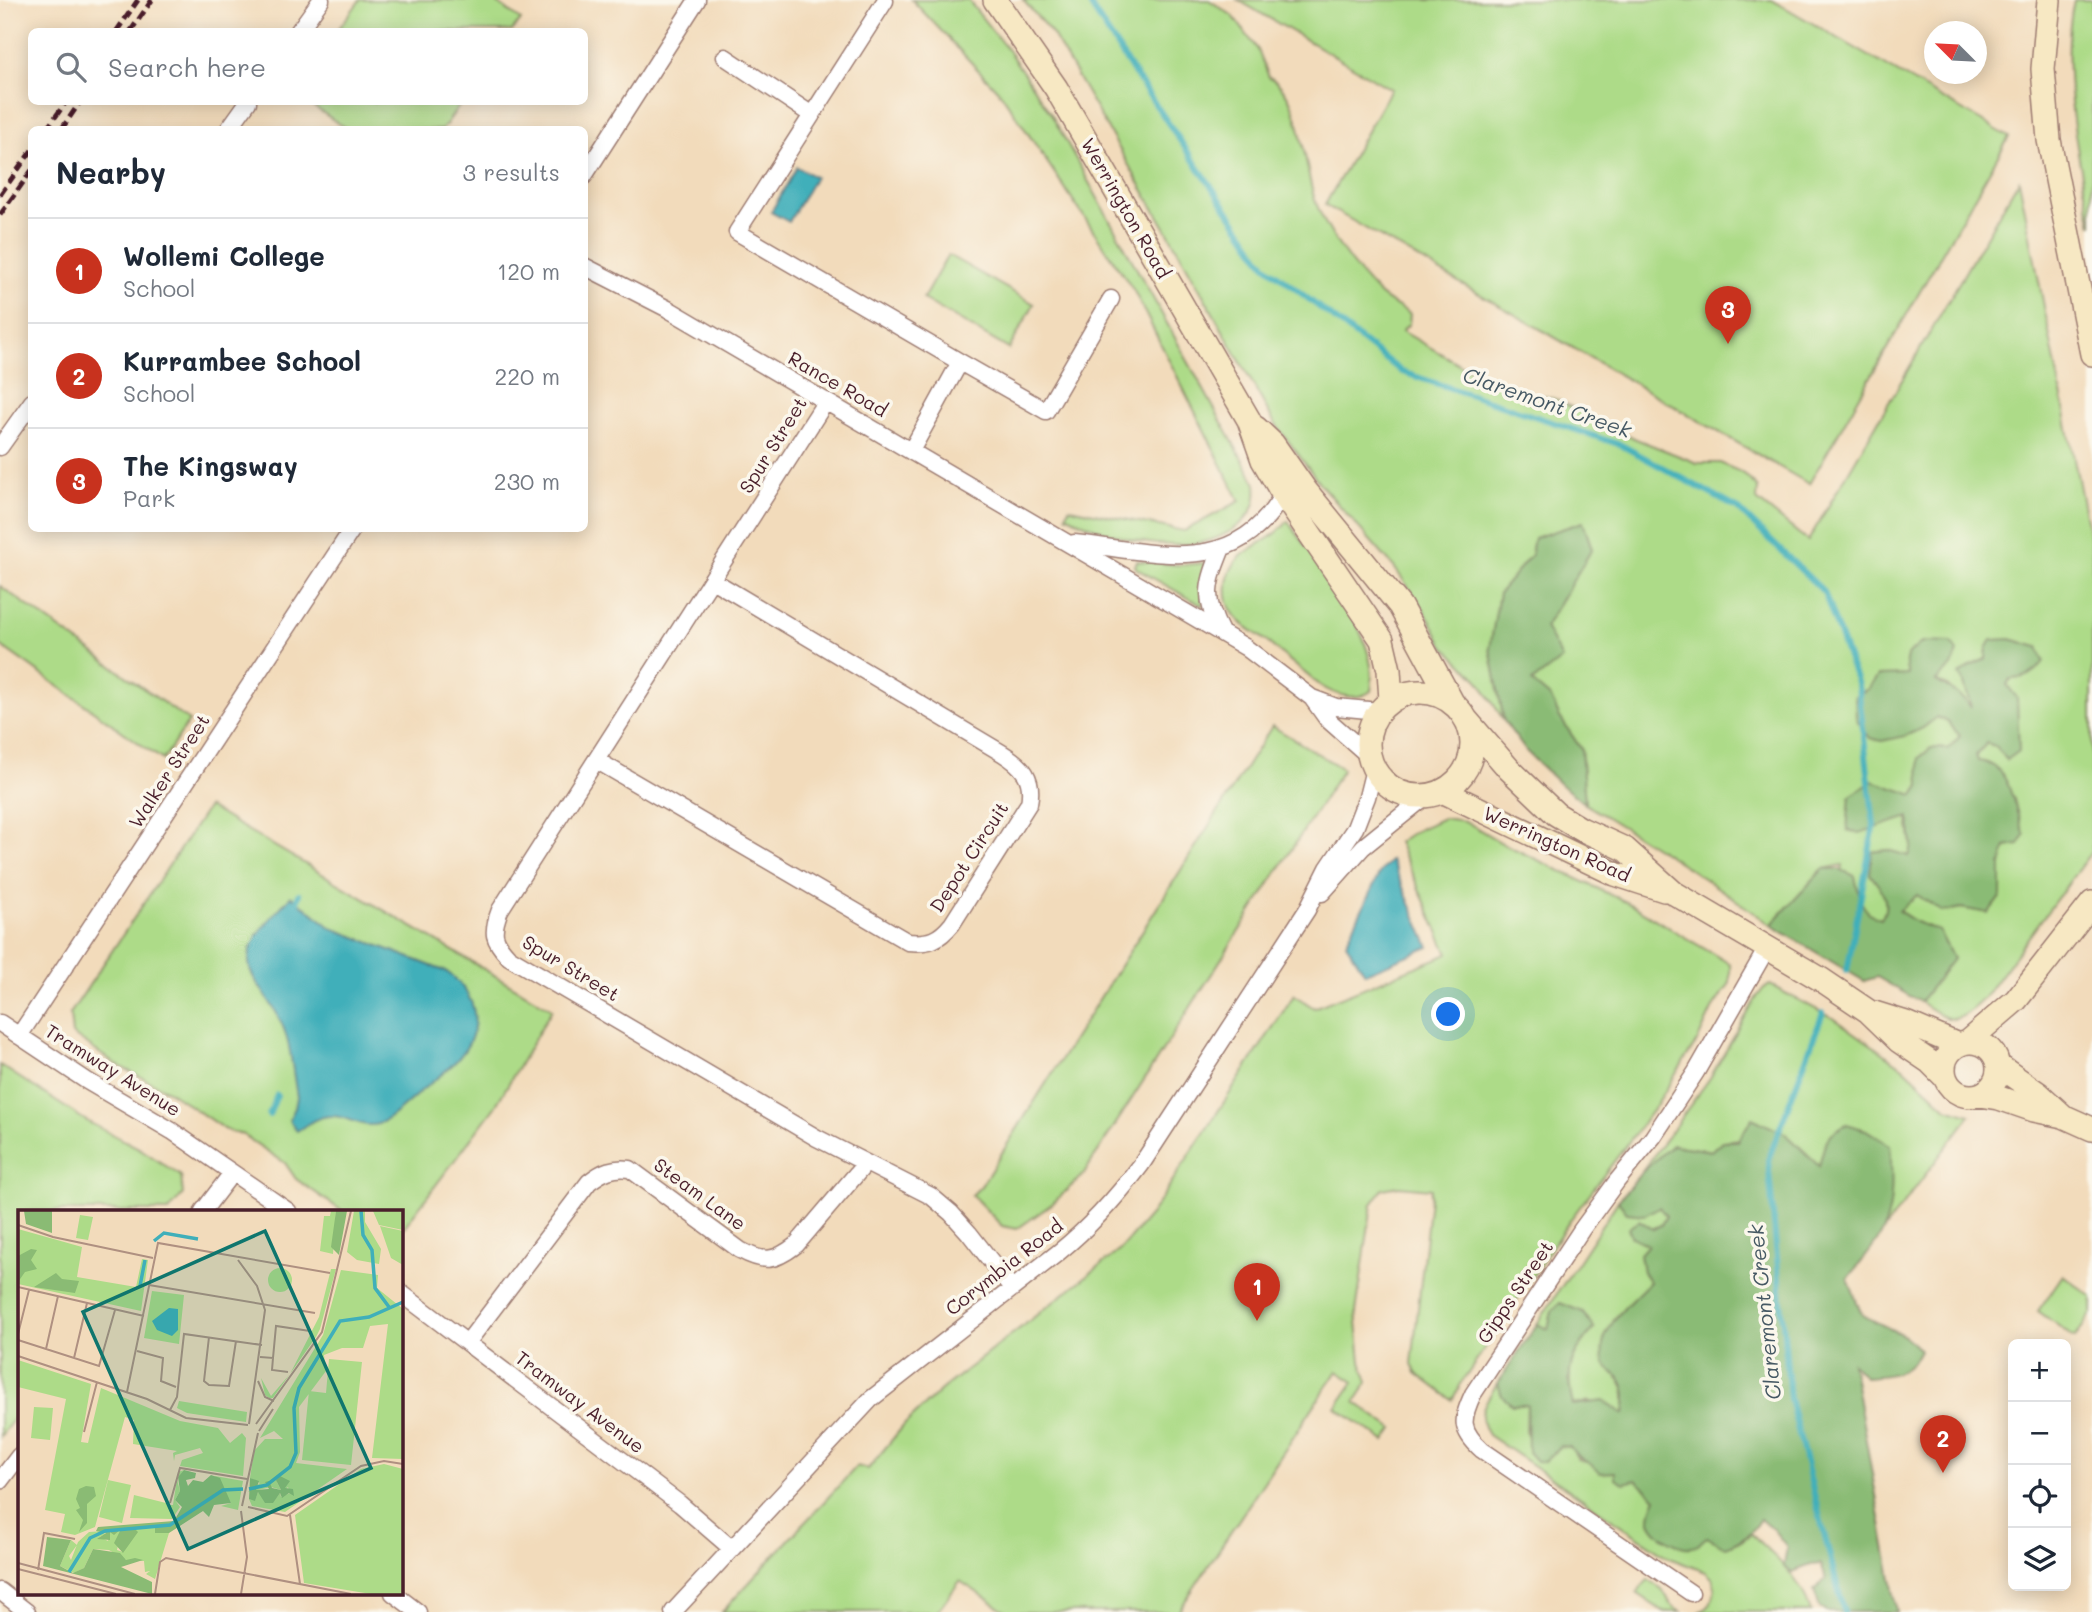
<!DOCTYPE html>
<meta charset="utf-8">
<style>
body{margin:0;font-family:Mali,sans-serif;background:#f2f2f3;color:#1f2937}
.controls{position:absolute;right:21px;bottom:21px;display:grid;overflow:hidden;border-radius:10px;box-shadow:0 4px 18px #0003}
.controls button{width:63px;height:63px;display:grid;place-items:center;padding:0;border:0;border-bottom:2px solid #e0e1e3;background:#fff;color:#1f2937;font:35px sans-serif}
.compass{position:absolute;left:1924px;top:21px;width:63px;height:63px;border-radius:50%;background:#fff;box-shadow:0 4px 18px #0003;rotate:294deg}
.you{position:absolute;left:1449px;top:1015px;width:24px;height:24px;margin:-18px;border:5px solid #fff;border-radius:50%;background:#1a73e8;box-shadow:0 0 0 10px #1a73e833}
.badge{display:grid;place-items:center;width:46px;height:46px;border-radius:50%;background:#c8321e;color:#fff;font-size:23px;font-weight:700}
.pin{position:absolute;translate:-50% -58px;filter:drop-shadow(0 2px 4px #0008)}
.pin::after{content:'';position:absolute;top:37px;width:24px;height:21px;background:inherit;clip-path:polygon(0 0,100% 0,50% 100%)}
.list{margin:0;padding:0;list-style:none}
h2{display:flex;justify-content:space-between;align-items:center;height:91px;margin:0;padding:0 28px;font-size:30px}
h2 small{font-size:23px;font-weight:400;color:#747a83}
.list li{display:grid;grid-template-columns:46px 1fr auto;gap:21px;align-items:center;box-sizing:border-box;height:105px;padding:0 28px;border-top:2px solid #e0e1e3}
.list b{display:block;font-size:26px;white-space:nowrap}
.list p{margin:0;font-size:23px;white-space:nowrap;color:#747a83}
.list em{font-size:23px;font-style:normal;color:#747a83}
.icon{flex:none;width:38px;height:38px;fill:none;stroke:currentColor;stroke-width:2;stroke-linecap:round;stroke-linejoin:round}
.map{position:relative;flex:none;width:2092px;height:1612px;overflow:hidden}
.search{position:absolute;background:#fff;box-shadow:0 4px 18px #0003;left:28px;top:28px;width:560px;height:77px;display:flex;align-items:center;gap:18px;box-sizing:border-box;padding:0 24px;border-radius:10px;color:#747a83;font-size:26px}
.panel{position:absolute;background:#fff;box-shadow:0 4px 18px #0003;left:28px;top:126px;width:560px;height:406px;border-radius:10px}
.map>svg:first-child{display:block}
.green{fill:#addb88;stroke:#7c7d5a;stroke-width:2}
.forest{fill:#8abb74;stroke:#6a6d50;stroke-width:2}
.water{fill:#3fafba;stroke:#446772;stroke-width:2}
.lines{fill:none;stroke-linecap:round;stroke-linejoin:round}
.stream{stroke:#3fafba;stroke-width:6}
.street-casing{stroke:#9e7d73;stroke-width:19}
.secondary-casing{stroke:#9e7d73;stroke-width:26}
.street{stroke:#fff;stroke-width:16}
.secondary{stroke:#f7e8c3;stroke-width:23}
.rail{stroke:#4a1f2b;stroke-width:5;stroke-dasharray:10 5;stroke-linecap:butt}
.labels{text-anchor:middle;stroke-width:7;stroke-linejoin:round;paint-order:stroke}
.street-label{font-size:19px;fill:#4a1f2b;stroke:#fbf7ec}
.water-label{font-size:21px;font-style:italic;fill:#465964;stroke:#fbf7ec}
.inset-river{fill:none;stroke:#3fafba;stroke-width:3.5}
.inset-road{fill:none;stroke:#af9081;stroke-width:2}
.view{fill:#0f766e;fill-opacity:0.15;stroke:#0f766e;stroke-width:3.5}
.inset-edge{fill:none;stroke:#4a1f2b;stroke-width:3.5}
</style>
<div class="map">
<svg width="2092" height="1612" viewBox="0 0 2092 1612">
<rect width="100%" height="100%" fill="#fbf7ec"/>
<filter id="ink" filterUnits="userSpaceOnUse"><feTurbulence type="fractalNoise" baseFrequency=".0143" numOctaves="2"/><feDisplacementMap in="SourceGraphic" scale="14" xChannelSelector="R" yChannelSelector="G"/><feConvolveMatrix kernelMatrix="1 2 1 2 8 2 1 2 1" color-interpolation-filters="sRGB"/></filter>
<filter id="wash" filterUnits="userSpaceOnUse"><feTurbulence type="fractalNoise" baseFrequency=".00686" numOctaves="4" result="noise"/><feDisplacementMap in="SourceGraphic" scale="28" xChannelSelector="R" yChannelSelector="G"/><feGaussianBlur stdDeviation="1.57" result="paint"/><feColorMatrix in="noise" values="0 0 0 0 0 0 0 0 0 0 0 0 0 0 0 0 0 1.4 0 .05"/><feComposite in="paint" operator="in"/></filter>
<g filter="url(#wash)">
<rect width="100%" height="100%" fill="#f2dbbb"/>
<path class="green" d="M360,0H493L521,20L512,31H337Z
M912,0H968L1010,53L1051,114L1256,484C1258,502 1253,514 1238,526C1190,562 1115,540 1066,515L1069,508L1184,531L1240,501L1134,291L1002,95Z
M1023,0H1209L1233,16L1258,50L1269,77C1303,94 1303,166 1315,200C1326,232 1354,269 1378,293C1387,302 1400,307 1410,314L1409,324L1402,331L1490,382L1555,399L1636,439L1697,463H1720L1743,473L1758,488L1757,500L1808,541L2019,180L2092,550V851L1983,999C1954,1027 1952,1023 1920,1002L1953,959L1939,931L1916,922L1899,911L1917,895L1943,911L1961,908L1988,913L2001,896V864L2006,847L2025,835L2020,825L2014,799L1978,761L1976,755L1986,743L1995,746L2007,760L2017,698L2007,685L2038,647L2010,639L1987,648L1986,659L1970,666L1964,683L1971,708L1946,685L1908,675L1905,736L1923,728L1937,717L1948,722L1961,736L1948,749L1931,748L1920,786L1914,795L1904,792L1912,846L1909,857L1887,850L1870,874L1884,893L1886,911L1864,981L1830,949L1843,865L1823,869L1771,925C1711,881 1649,842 1585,804L1581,749L1559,716L1551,698L1531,682L1545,627L1592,549L1583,522L1534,538L1531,555L1521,568L1490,648L1504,721L1479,681L1444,646L1423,608L1394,567L1321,485L1274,422L1170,236L1053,35Z
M1238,0H1772L2009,137L1809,484L1325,205L1391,89Z
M2074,0H2092V225C2078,159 2059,66 2074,0Z
M307,102H462L442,130L347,129Z
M948,255L1034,304L1009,349L923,299Z
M1288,521C1318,565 1381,637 1371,691C1356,702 1335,695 1321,686C1302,671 1284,656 1266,641C1255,632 1240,625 1233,613C1224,599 1225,579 1233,566C1246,545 1274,541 1288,521Z
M1137,561L1179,565L1206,563L1202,577L1203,606L1137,569L1135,566Z
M0,586L189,721L163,760L0,645Z
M1272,726L1343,769L1083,1175L1052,1204L1017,1229L1002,1226L972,1195L981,1186Z
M208,807L552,1009L495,1107L401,1231V1211H342L296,1179L285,1163L243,1135L224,1129L170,1092L115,1064L72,1034L70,1014Z
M1443,818L1465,821L1502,843L1626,902L1730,964V983L1712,1009L1698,1040L1686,1058L1655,1107L1570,1220L1461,1384L1452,1400L1416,1373L1412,1364L1431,1189L1399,1186L1383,1189L1372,1204L1356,1312L1361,1361L1368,1382L1355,1402L1393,1429L1385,1441L1336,1408L1354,1382L1337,1371L1178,1612H1007L960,1581L937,1612H722L857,1466L868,1469L905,1424L942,1389L1120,1250L1151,1214L1294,995L1314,1008L1448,954L1398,842L1413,832Z
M1770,985L1835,1019L1903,1067L1947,1108L1970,1115L1884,1230C1890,1201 1892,1175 1890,1145L1820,1166L1786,1134L1722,1141L1711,1151L1672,1145L1641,1173L1710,1078L1757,997L1764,988Z
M0,1065L88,1122L139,1148L181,1176L183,1194L169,1211H19V1412L0,1437Z
M1618,1201L1627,1213L1659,1207L1666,1216L1661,1225L1632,1237L1649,1245L1643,1272L1650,1282L1614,1319L1607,1367C1626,1384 1627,1389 1624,1414L1589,1401L1573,1406C1564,1371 1571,1355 1594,1328L1552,1311L1548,1329L1537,1324Z
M2063,1275L2092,1297V1313L2075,1338L2038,1311Z
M1498,1383L1502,1396L1527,1404L1526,1433L1544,1462L1561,1446L1571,1447L1578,1459L1636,1480L1656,1498C1646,1523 1652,1528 1673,1542L1706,1537L1740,1542L1751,1534C1778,1560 1799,1575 1811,1612H1700L1708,1607L1713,1598L1715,1588L1713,1579L1706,1572L1669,1558L1488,1435C1475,1415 1485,1401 1498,1383Z
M1648,1580L1662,1589L1673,1607L1681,1612H1664L1636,1593Z"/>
<path class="forest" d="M1583,522L1592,549L1545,627L1562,659L1532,682L1551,698L1559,716L1581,749L1585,804L1559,783L1526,751L1504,721L1490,648L1499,593L1531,555L1534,538Z
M2010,639L2038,647L2044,661C2036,674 2025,679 2010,679L2007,685L2017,698L2019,751L2007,760L1995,746L1987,743L1976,755L1978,761C2014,764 2012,810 2025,835L2019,845L2006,847L2001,865V896L1988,913L1961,908L1943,912L1917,895L1899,911L1916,922L1939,931L1953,959L1920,1002L1877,977L1864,981L1771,925L1823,869H1839L1855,876C1859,895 1860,913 1881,919C1892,902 1881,888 1870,874L1872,852L1887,850L1909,856L1912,846L1909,817L1859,833L1847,830L1850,796L1873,781L1914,795L1920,786L1919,758L1931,748L1948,749L1960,736L1948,722L1937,717L1923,728L1905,736L1882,741L1870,738L1856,719L1855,696L1868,689L1878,676L1908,675C1902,656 1908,655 1922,642L1952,643L1957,652L1952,666L1936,681L1958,694L1971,707L1964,683L1959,675L1970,666L1986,659L1987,648L1992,640Z
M1752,1118L1786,1134L1819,1166C1825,1143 1824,1135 1847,1124L1866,1130L1890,1145C1892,1172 1894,1203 1884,1229C1878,1244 1858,1265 1848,1279L1862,1315L1905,1336L1920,1350C1909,1374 1890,1376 1865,1377L1852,1363L1897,1612H1826L1820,1608L1814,1590L1826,1579L1821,1564L1811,1565L1792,1572L1784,1566L1787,1547L1772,1528L1760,1519C1750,1534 1743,1541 1725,1547L1707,1537C1706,1537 1699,1544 1698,1545C1684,1553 1654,1536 1650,1521C1649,1513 1653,1505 1656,1498L1636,1480L1624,1483L1615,1478V1472L1600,1473C1590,1460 1581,1463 1570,1447L1561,1446L1544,1462L1536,1461L1528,1452L1527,1405H1512L1502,1396L1498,1383L1537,1324L1548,1329L1552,1311L1560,1303L1583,1312L1594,1328C1571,1355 1564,1371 1573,1405L1604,1401L1624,1414C1626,1400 1629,1388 1618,1377C1614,1373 1609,1370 1606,1365C1590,1335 1631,1301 1650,1282L1643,1272L1640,1254L1648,1245L1632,1237L1628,1229L1639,1220L1653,1229L1661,1225L1666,1216L1659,1207L1645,1215L1627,1213L1618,1201L1641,1173L1672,1145L1711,1151L1722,1141H1738Z"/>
<path class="water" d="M797,167L815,177L789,222L771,212Z
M1391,860L1429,947L1365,973L1346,943L1380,872Z
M291,896L332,928L447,972C478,996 485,1029 457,1060C447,1071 433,1081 421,1091C410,1100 391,1120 378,1124C362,1129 346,1115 331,1116C318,1116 308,1124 297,1131L289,1120L295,1108L297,1097C293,1075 291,1044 282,1024C275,1007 263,993 254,978C235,947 273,917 291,896Z"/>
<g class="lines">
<path class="stream" d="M1087,0L1132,70L1265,265L1402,372L1621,445L1737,508L1824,592L1858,685L1874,825L1847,971
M296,906L299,894
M1823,1013L1768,1160L1790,1399L1844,1612
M269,1115L277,1095"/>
</g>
</g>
<g filter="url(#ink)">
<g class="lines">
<g class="street-casing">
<path id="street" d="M885,1L737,232L960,362L911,451
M298,32L321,0
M725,57L812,115
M228,130L248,102
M584,176L697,0
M584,266L668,309L1245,647L1312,698L1327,719L1369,756
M960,362L1046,411L1111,299
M826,401L500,910C491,933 493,940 509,957L817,1138L931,1196L951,1213L969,1233L1012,1288
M0,447L32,402
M1074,543C1153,551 1235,580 1283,494
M1221,632C1202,597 1208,583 1222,548
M1312,698L1336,707L1379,711
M596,760L908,942C929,944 939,940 952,924L1029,803C1034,778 1023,766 1002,753L712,580
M1322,893L1363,847L1426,796
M0,1023L87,1081L172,1131L288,1211
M19,1036L353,528
M203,1211L232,1173
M401,1293L680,1504L731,1548
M467,1343L589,1182C603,1171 613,1167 630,1169L740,1250C764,1263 774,1262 796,1245L865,1164
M0,1481L19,1456
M0,1591L27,1612
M393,1593L418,1612
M1691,1593L1482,1450C1460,1430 1461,1420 1473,1394L1582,1229L1617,1181L1653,1137L1696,1072L1767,948
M673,1612L871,1399L1059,1252C1091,1226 1116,1198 1141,1165L1307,910L1328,868L1355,828L1367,797L1374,769"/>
</g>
<g class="secondary-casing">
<path id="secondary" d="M995,0L1056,88L1249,420L1263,460L1283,494L1382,640L1389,670L1391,700
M2049,0L2043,69L2049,140L2092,354
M1256,428L1273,444L1306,491L1400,606L1453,704
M1368 744a52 52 0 1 1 104 0a52 52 0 1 1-104 0Z
M1464,717L1509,769L1556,814L1581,829L1625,849L1674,893L1822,980L1868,1011L1899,1041L1930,1062L1944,1076
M1442,791L1615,874L1664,890
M1874,1013L1909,1024L1958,1045
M1944 1069a27 27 0 1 1 54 0a27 27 0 1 1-54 0Z
M1967,1042L2016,1000L2092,903
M1999,1066L2039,1094L2063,1116
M1980,1095L1999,1098L2034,1110L2063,1116L2092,1129"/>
</g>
<use href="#street" class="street"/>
<use href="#secondary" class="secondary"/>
<path class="rail" d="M116,32L138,0
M130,32L152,0
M46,130L66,102
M61,130L80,102
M0,195L32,150
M0,215L32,170"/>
</g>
</g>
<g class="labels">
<g class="street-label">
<text transform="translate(1126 208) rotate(60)" y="7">Werrington Road</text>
<text transform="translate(838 384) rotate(30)" y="7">Rance Road</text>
<text transform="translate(773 445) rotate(-58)" y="7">Spur Street</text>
<text transform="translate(169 771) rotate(-57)" y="7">Walker Street</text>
<text transform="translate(1557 844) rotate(24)" y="7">Werrington Road</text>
<text transform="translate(969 857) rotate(-57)" y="7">Depot Circuit</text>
<text transform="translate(571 968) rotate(31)" y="7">Spur Street</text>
<text transform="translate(113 1070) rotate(32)" y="7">Tramway Avenue</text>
<text transform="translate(700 1194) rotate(36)" y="7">Steam Lane</text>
<text transform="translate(1004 1267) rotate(-38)" y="7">Corymbia Road</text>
<text transform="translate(1515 1292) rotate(-56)" y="7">Gipps Street</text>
<text transform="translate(580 1402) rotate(37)" y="7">Tramway Avenue</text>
</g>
<g class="water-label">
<text transform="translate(1547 403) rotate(19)" y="7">Claremont Creek</text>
<text transform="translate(1765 1312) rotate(-96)" y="7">Claremont Creek</text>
</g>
</g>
<g transform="translate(18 1210)">
<rect width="385" height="385" fill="#f2dbbb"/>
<path d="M313,1H318L315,44L302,41L306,6H312ZM336,1H347V12L363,39L361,54L339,50L329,42ZM355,1H385V20L361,15ZM62,5L75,7L70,30L58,28ZM362,16L385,21V55L373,48ZM0,19L64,37L59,67L118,77L124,49L130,50L123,101L0,74ZM250 70a12 12 0 1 1 24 0a12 12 0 1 1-24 0ZM313,59H318L302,119L298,127L255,188H251L247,185L243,168L253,186L272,164L301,107ZM323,60L360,65L359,78L385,99V249L354,248L370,114L352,116L345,138H324L306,145L308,161L281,197L282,242L278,253L329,259L267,302L234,296L231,289L237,290L240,282L255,292L262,283L263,287L272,283L270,277L267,280V271L259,272L263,280L253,277L230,282L242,273L232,268L236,241L247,229H265L256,221L242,228L305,125ZM134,81L166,85L161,134L126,128ZM311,149L344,152L333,255L284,250L291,181L308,183ZM0,150L73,174L63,232L70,233L83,178L162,211L200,218L212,233L224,223L228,228L225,266L162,256L164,250L185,243L182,238L157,245L156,251L155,243L159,241L115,234L116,210L107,207L77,317L57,325L43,322L47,304L27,300L48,189L0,177ZM161,191L229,202L228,212L169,203L159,198ZM16,197L35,198L32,230L13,228ZM366,254L385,259V384H353L286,373L277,305L343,259ZM166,260L159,269L162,281L157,290L162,297L154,309L112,308L116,285L148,293L149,287L150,295H155L160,262ZM197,266L225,271L220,300L203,296L213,293ZM90,270L113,275L104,313L81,307ZM141,317V323H151L137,369L128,364L132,361L127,362L126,351L108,350L91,340L75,339L66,358L56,363L42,356L53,330L59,335L51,346L53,350L60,332L71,322L85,321L87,324L82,327L90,331L92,322L104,319L99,340L105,342L114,319Z" fill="#addb88"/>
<path d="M6,1H34V23L8,14ZM318,1H329L321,45L313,37ZM13,39L19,40L13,50L19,59L7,62L0,72V46ZM38,63L44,69L61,71L57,83L16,77ZM166,260L178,263L177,268L168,270L170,276L175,270L185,272L193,265L202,268L213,293L196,295L191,307L185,301L151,323H137V317L116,318L120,322L105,343L96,333L103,319L96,325L92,322V330L79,329L88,323L78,321L80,317L156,311L164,297L157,290L162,281L160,267ZM262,266L272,271L267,278L275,279L276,286L271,283L264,288L262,283L255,293H247L240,282L237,291L231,289L232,268L241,271L238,280L251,279L247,272L251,271L254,278L263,280L258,270ZM68,276L76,277L78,286L69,294V313L61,322L65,310L58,300L62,298L58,289L61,279ZM29,327L53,330L42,356L55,363L66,358L75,339L102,343L108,350L117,348L125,350L103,357L134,372V384L25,356Z" fill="#8abb74"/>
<path d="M151,98L160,99V120L154,126L139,120L134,111Z" fill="#3fafba"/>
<path class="inset-river" d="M343,1L345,25L354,40L357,78L371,97M136,31L146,23L180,29M122,76L127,50M231,279L249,275L272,257L278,243L276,198L281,178L322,111L351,107L385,92M51,362L72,328L87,321L152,315L205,280L225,279"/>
<path class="inset-road" d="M0,15L35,27L135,48M220,50L239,76L247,100L231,214M131,75L297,103M0,77L126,106M0,124L11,80M191,127L186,171L191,175L211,176L218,131M0,130L81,156L97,100M28,139L40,86M119,141L145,148L143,171L158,177M0,146L129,189L168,208L230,215M242,147L255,148L258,116L292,121M56,148L69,93M255,148L254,160L270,162M240,171L247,187L256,191M109,182L140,33L312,63M152,200L159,187L166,124L244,135M238,214L304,122L333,1M241,221L255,199M66,222L79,172M152,293L162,258L229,269M224,296L240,223M230,297L269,306L343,256L366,251L385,254M272,305L282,374M0,353L117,384M0,359L98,384M20,360L26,323L57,329M137,384L142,352L148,348L333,384M223,384L229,347L223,301"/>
<path class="view" d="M247,21L353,258L170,339L65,102Z"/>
<rect width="385" height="385" class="inset-edge"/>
</g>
</svg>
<div class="controls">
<button>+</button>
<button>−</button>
<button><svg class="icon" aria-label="locate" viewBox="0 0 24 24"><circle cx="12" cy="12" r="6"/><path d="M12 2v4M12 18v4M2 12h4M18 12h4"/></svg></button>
<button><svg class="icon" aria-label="layers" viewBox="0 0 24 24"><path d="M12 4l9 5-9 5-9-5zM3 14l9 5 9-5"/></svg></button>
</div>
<svg class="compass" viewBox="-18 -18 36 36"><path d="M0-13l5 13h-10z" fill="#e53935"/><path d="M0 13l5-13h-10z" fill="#747a83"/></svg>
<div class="you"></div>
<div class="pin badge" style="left:1257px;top:1321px">1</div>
<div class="pin badge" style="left:1943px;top:1473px">2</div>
<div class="pin badge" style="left:1728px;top:344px">3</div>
<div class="search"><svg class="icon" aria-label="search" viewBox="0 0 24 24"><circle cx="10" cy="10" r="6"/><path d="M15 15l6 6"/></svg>Search here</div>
<section class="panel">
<h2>Nearby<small>3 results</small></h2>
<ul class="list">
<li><span class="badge">1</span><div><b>Wollemi College</b><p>School</p></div><em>120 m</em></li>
<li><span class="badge">2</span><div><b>Kurrambee School</b><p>School</p></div><em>220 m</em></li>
<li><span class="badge">3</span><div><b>The Kingsway</b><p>Park</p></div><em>230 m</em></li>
</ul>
</section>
</div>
